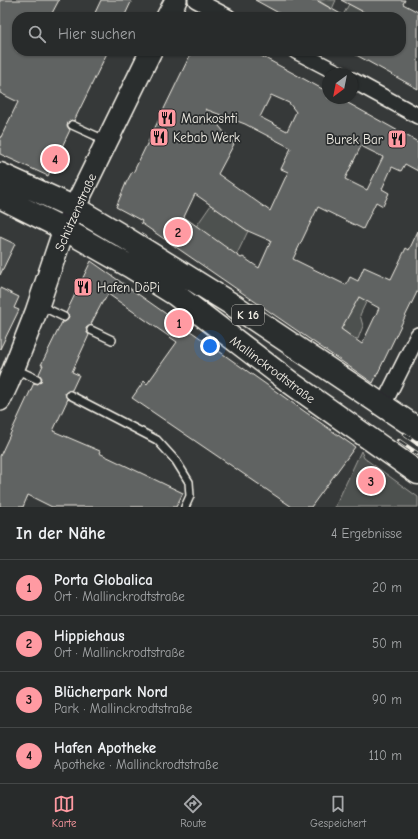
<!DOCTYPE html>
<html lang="de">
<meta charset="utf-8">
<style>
body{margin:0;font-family:"Comic Neue",sans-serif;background:#343737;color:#f1f3f6}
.compass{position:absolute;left:322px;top:68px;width:36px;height:36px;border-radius:50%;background:#282b2b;box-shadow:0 1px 3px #0004;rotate:212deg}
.you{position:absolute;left:210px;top:346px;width:14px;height:14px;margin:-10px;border:3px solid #fff;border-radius:50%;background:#1a73e8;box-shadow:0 0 0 6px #1a73e833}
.badge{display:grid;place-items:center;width:26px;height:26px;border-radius:50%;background:#ff9aa2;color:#111;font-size:13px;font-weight:700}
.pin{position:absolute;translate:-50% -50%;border:2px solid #fff;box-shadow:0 1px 4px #0006}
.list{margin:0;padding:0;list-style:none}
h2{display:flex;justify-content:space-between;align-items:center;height:52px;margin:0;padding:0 16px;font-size:17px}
h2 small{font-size:13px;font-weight:400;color:#a5a7a9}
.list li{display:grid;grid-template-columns:26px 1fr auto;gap:12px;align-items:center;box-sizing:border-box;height:56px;padding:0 16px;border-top:1px solid #444747}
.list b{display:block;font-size:15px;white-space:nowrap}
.list p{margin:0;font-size:13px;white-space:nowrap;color:#a5a7a9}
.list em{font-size:13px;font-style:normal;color:#a5a7a9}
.icon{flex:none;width:22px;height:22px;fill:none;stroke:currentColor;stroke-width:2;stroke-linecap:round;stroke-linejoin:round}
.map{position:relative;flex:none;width:418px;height:507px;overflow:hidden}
.search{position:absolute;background:#282b2b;box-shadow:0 1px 3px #0004;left:12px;right:12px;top:12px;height:44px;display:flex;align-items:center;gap:10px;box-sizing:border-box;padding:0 14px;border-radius:16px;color:#a5a7a9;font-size:15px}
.sheet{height:276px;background:#282b2b}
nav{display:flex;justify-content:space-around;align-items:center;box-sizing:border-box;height:56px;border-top:1px solid #444747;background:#282b2b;font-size:11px;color:#a5a7a9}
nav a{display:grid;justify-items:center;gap:2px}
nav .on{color:#ff9aa2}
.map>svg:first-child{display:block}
.green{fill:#4e514f;stroke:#a1a19c}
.building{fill:#616362;stroke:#f4f1e8;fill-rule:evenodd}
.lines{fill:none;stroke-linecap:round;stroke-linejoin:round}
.lane-casing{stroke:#f4f1e8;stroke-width:10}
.street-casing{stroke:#f4f1e8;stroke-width:18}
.secondary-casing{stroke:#f4f1e8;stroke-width:24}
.primary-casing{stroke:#f4f1e8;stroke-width:25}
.lane{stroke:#2a2d2e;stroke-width:7}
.street{stroke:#2a2d2e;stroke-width:15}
.secondary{stroke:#2a2d2e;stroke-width:21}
.primary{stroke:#2a2d2e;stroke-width:22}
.rail-casing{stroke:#f4f1e8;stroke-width:4.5}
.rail{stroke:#2a2d2e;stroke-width:3;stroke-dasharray:9;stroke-linecap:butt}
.labels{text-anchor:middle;stroke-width:3.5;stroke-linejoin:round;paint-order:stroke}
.shield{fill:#2a2d2e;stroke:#b7b6b0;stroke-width:1}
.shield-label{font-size:12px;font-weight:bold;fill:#f4f1e8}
.poi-label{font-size:13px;fill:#f4f1e8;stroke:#2a2d2e;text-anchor:start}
.street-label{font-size:13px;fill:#f4f1e8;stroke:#2a2d2e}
</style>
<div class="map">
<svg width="418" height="507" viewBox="0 0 418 507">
<rect width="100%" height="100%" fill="#363939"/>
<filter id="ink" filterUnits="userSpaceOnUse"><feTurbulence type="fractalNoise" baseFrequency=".025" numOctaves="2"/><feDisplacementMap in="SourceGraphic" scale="8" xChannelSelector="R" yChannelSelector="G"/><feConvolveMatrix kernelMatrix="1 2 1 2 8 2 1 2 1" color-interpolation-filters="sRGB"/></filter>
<g filter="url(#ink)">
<path class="green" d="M318,0H336L332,9Z
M349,4L370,15L369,17H342Z
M211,205L248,231L236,256L195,228Z
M369,296L360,315L363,326L358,339L353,338L340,328L359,297Z
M361,451L364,458L418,497V507H335Z"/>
<path class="building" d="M0,0H59L50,17H17V51H108L74,121L71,120L68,123L67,126L70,130L48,176L0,154V139L18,102L0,93Z
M101,0H132L124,17H93Z
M255,0H316L346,17H286Z
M341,0H405L403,4L418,12V89L349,51H401V17H373Z
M192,51H252L328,92V98H339L418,142V171L405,164L401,171L392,167L382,189L389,193L383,206L376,202L363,229L318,207L293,259L346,285L350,277L358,281L364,267L391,279L406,248L409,250L418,231V290L373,383L141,223L142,221L116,207L126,183L132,172L133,173ZM271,95L289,103L296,112L287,131L260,117ZM205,109L245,124L291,148L281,169L288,172L270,211L218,174L234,144ZM361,146L383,157L367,190L345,179ZM195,194L248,231L271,241L259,268L243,257L241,258L184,217ZM359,297L379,308L362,344L341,329Z
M0,237L15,244L0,275Z
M91,261L355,447L311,507H292L132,398L144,381L147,384L177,342L108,294L104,301H103L91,324L93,325L89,326L86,328L87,332L89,335L72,372L79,375L72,390L68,391L65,393L66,397L68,399L53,431L100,451L99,453L183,493L176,507H52L28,495L23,507H0V456L34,383L38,384L41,381L42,378L39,374L43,365H41L62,322H65L68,319L69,316L66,313Z
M0,288L19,297L14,308L19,310L0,349Z"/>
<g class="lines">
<g class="lane-casing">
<path id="lane" d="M72,125L105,140
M41,306L64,317
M91,330L112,340
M15,369L37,379
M70,395L157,440L176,461L189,482L190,496L185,507"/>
</g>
<g class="street-casing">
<path id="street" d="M196,0L228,17
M296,51L340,74
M352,80L418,116
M383,405L418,335"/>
</g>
<g class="secondary-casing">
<path id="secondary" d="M167,17L176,0
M0,400L8,383L36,312L64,229L151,51"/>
</g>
<g class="primary-casing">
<path id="primary" d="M0,174L75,208L119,234L233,305L418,429
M0,197L64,229L131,267L176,295L291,383L418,473"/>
</g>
<use href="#lane" class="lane"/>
<use href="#street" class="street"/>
<use href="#secondary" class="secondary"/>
<use href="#primary" class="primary"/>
<g class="rail-casing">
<path id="rail" d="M404,434L418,444
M399,441L418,454"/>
</g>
<use href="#rail" class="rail"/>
</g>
</g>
<defs>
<g id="restaurant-square" transform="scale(1)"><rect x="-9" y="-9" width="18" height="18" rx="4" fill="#ff9aa2" stroke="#2a2d2e"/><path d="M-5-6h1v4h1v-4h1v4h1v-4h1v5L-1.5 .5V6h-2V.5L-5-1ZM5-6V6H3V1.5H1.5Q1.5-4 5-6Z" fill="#111"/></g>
</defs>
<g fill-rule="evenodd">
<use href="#restaurant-square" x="167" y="118"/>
<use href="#restaurant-square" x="159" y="137"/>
<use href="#restaurant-square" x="397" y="139"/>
<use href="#restaurant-square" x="83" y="287"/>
</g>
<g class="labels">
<rect class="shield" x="232" y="305" width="32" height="20" rx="3"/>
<g class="shield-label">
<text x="248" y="319">K 16</text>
</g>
<g class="poi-label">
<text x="181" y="123">Mankoshti</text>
<text x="173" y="142">Kebab Werk</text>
<text x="383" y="144" text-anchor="end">Burek Bar</text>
<text x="97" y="292">Hafen DöPi</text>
</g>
<g class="street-label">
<text transform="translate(75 212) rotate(-66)" y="5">Schützenstraße</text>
<text transform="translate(273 369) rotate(37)" y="5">Mallinckrodtstraße</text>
</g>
</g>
</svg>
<svg class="compass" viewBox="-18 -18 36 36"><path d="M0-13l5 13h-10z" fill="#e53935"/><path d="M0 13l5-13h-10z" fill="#a5a7a9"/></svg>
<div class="you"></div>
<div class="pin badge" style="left:179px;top:323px">1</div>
<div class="pin badge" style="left:178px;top:232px">2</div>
<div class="pin badge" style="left:371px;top:481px">3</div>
<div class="pin badge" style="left:55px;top:159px">4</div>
<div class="search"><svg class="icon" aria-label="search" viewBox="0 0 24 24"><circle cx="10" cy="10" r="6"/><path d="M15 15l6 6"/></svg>Hier suchen</div>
</div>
<section class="sheet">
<h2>In der Nähe<small>4 Ergebnisse</small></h2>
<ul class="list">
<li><span class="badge">1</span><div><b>Porta Globalica</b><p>Ort · Mallinckrodtstraße</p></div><em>20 m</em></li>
<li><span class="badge">2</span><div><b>Hippiehaus</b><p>Ort · Mallinckrodtstraße</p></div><em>50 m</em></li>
<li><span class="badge">3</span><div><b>Blücherpark Nord</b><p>Park · Mallinckrodtstraße</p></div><em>90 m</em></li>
<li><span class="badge">4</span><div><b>Hafen Apotheke</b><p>Apotheke · Mallinckrodtstraße</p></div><em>110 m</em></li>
</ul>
</section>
<nav>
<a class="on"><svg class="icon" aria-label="map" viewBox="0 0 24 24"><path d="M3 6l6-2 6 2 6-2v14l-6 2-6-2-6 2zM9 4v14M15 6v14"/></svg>Karte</a>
<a><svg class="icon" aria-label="directions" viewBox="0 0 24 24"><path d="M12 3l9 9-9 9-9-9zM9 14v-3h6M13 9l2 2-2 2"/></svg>Route</a>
<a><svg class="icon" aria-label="saved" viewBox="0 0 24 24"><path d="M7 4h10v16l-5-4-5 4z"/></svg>Gespeichert</a>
</nav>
